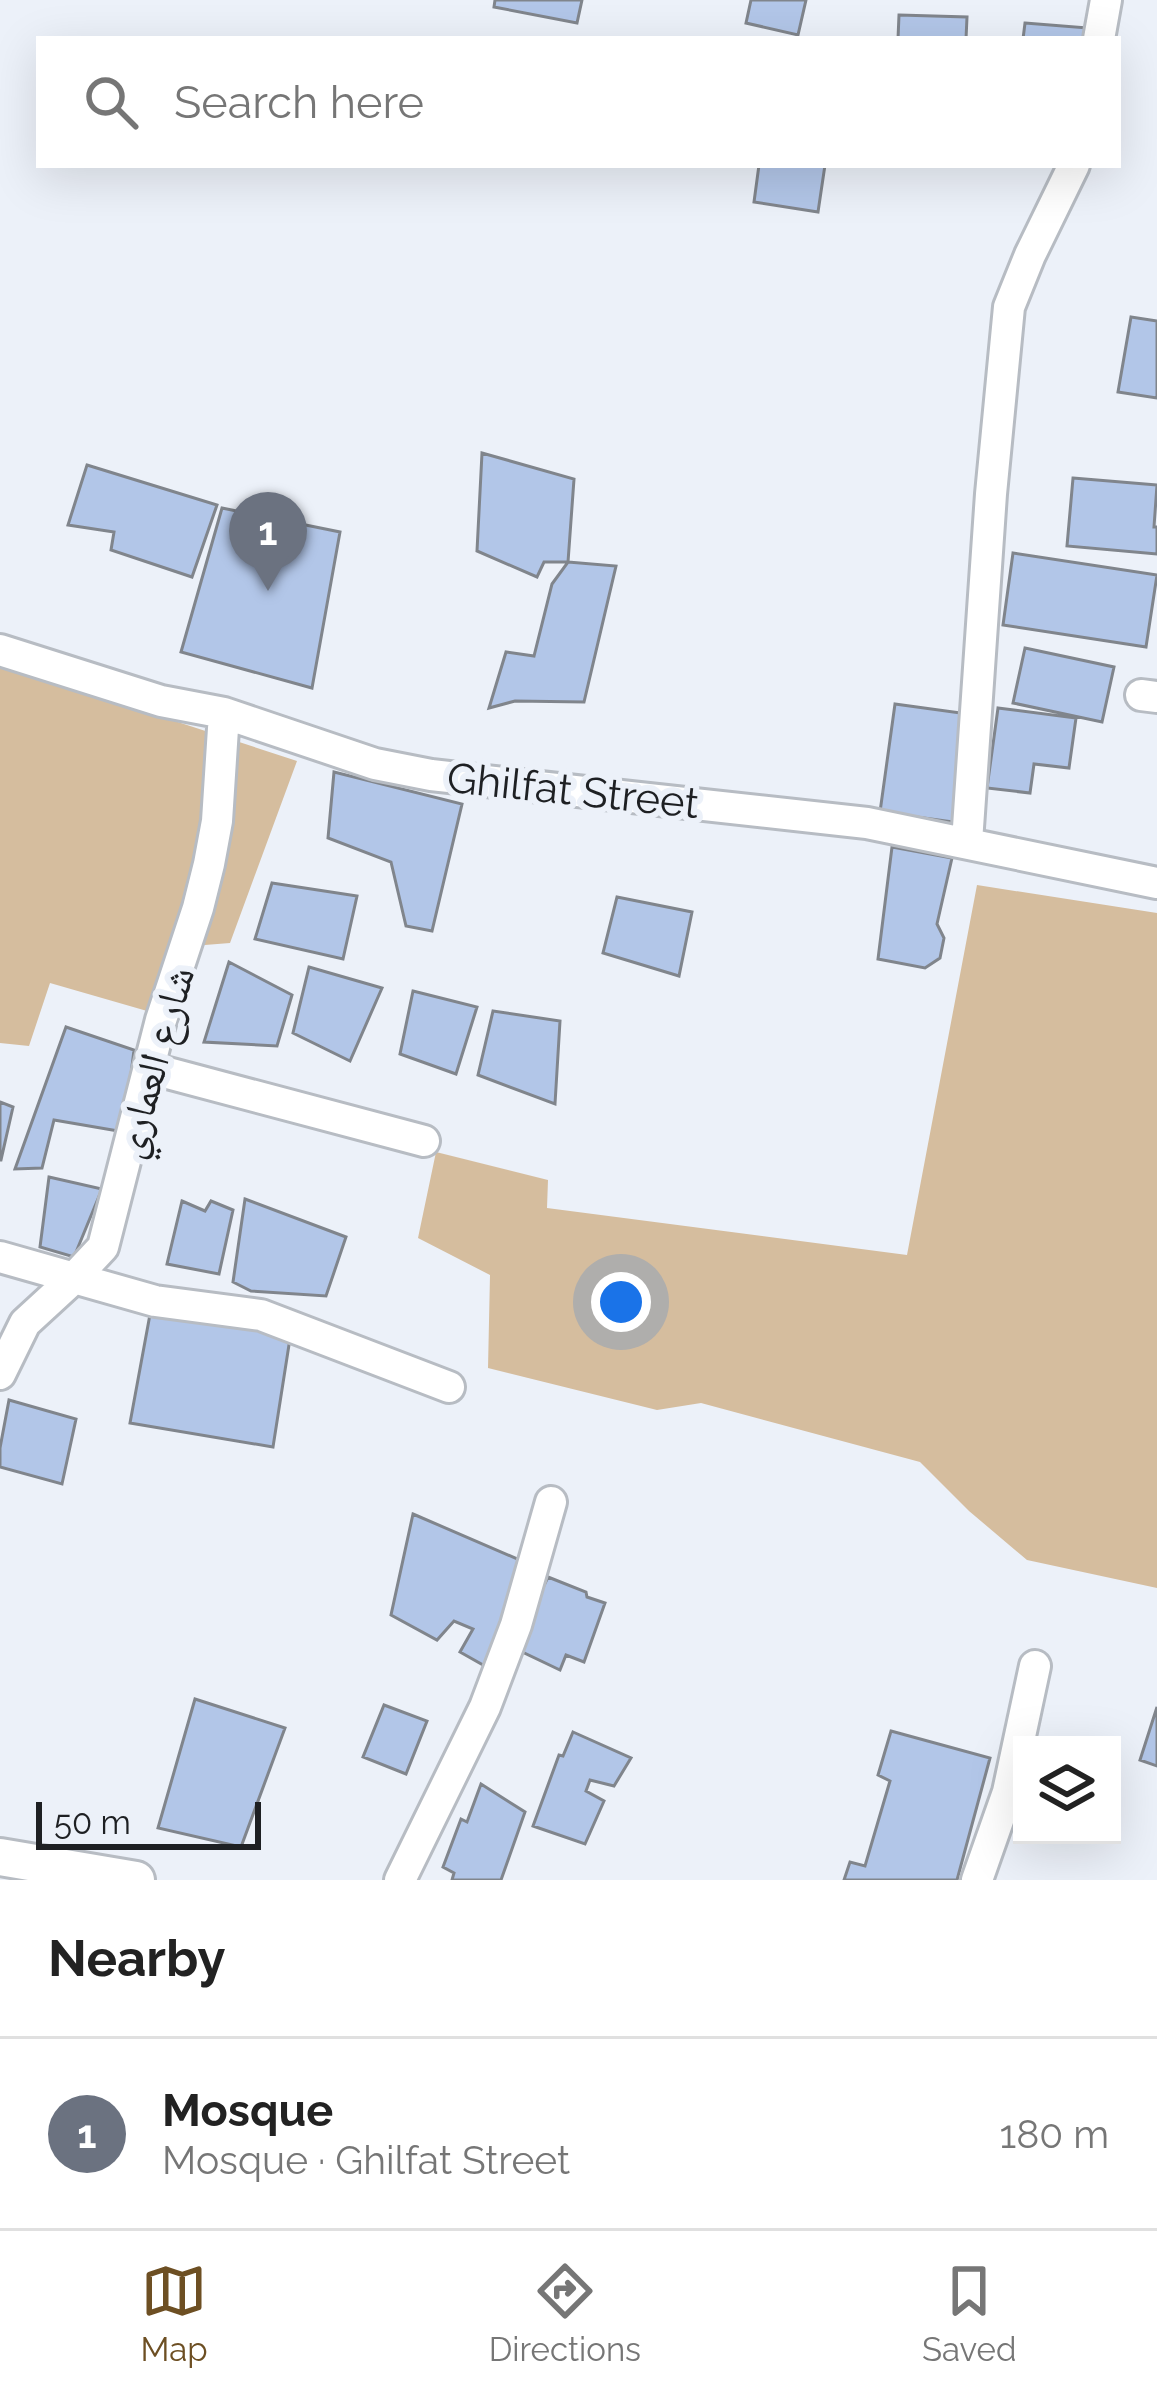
<!DOCTYPE html>
<meta charset="utf-8">
<style>
body{margin:0;font-family:Raleway,"Noto Naskh Arabic",sans-serif;background:#f6f6f6;color:#222}
.controls{position:absolute;right:36px;bottom:36px;display:grid;overflow:hidden;border-radius:0px;box-shadow:0 12px 48px #0002}
.controls button{width:108px;height:108px;display:grid;place-items:center;padding:0;border:0;border-bottom:3px solid #e0e0e0;background:#fff;color:#222;font:60px sans-serif}
.scale{position:absolute;left:36px;bottom:30px;width:225px;box-sizing:border-box;padding-left:12px;border:6px solid #1e2023;border-top:0;font-size:33px;line-height:42px;white-space:nowrap;color:#1e2023;-webkit-text-stroke:9px #ecf1f9;paint-order:stroke}
.you{position:absolute;left:621px;top:1302px;width:42px;height:42px;margin:-30px;border:9px solid #fff;border-radius:50%;background:#1a73e8;box-shadow:0 0 0 18px #1a73e833}
.badge{display:grid;place-items:center;width:78px;height:78px;border-radius:50%;background:#6d4f23;color:#fff;font-size:39px;font-weight:700}
.pin{position:absolute;translate:-50% -99px;filter:drop-shadow(0 3px 6px #0008)}
.pin::after{content:'';position:absolute;top:63px;width:42px;height:36px;background:inherit;clip-path:polygon(0 0,100% 0,50% 100%)}
.list{margin:0;padding:0;list-style:none}
h2{display:flex;justify-content:space-between;align-items:center;height:156px;margin:0;padding:0 48px;font-size:51px}
h2 small{font-size:39px;font-weight:400;color:#767676}
.list li{display:grid;grid-template-columns:78px 1fr auto;gap:36px;align-items:center;box-sizing:border-box;height:192px;padding:0 48px;border-top:3px solid #e0e0e0}
.list b{display:block;font-size:45px;white-space:nowrap}
.list p{margin:0;font-size:39px;white-space:nowrap;color:#767676}
.list em{font-size:39px;font-style:normal;color:#767676}
.icon{flex:none;width:66px;height:66px;fill:none;stroke:currentColor;stroke-width:2;stroke-linecap:round;stroke-linejoin:round}
.map{position:relative;flex:none;width:1157px;height:1880px;overflow:hidden}
.search{position:absolute;background:#fff;box-shadow:0 12px 48px #0002;left:36px;right:36px;top:36px;height:132px;display:flex;align-items:center;gap:30px;box-sizing:border-box;padding:0 42px;border-radius:0px;color:#767676;font-size:45px}
.sheet{height:348px;background:#fff}
nav{display:flex;justify-content:space-around;align-items:center;box-sizing:border-box;height:168px;border-top:3px solid #e0e0e0;background:#fff;font-size:33px;color:#767676}
nav a{display:grid;justify-items:center;gap:6px}
nav .on{color:#6d4f23}
.map>svg:first-child{display:block}
.green{fill:#d5bd9e}
.building{fill:#b2c6e8;stroke:#80858c;stroke-width:3}
.lines{fill:none;stroke-linecap:round;stroke-linejoin:round}
.minor-casing{stroke:#b7bcc3;stroke-width:36}
.tertiary-casing{stroke:#b7bcc3;stroke-width:42}
.minor{stroke:#fff;stroke-width:30}
.tertiary{stroke:#fff;stroke-width:36}
.labels{text-anchor:middle;stroke-width:12;stroke-linejoin:round;paint-order:stroke}
.street-label{font-size:42px;fill:#1e2023;stroke:#ecf1f9}
</style>
<div class="map">
<svg width="1157" height="1880" viewBox="0 0 1157 1880">
<rect width="100%" height="100%" fill="#ecf1f9"/>
<path class="green" d="M0,664L297,761L230,943L167,948L154,1013L50,983L29,1046L0,1043Z
M977,885L1157,913V1588L1027,1560L969,1511L920,1462L701,1403L657,1410L488,1368L490,1275L418,1238L436,1152L548,1180L547,1208L907,1255Z"/>
<path class="building" d="M495,0H582L577,23L494,7Z
M751,0H806L798,35L746,23Z
M899,15L967,17L966,39H898Z
M1025,23L1088,28L1082,39H1023Z
M759,165H825L818,212L754,202Z
M1131,317L1157,321V398L1118,392Z
M482,453L574,479L568,562H544L537,577L477,551Z
M87,465L217,505L192,577L111,550L114,532L68,525Z
M1073,478L1157,485L1154,527H1157V554L1067,546Z
M222,508L340,532L312,688L181,652Z
M1013,553L1157,575L1146,647L1003,625Z
M568,562L616,566L584,702L515,701L489,708L506,652L534,656L552,584Z
M1025,648L1114,667L1102,722L1013,703Z
M895,704L968,714L953,822L880,812Z
M998,708L1076,718L1069,768L1034,764L1030,793L987,788Z
M334,772L462,804L432,931L406,926L391,862L328,838Z
M892,847L952,858L937,924L944,938L940,958L925,968L878,959Z
M272,883L357,896L343,959L255,939Z
M617,897L692,912L679,976L603,953Z
M229,962L292,995L277,1046L204,1042Z
M309,967L382,988L350,1061L293,1033Z
M413,991L477,1007L456,1074L400,1054Z
M493,1011L560,1021L555,1104L478,1075Z
M66,1027L134,1050L124,1132L54,1120L42,1168L15,1169Z
M0,1102L13,1107L1,1160H0Z
M49,1177L102,1189L74,1257L40,1247Z
M245,1199L346,1237L326,1296L251,1291L233,1282Z
M182,1201L205,1211L211,1201L233,1210L219,1274L167,1264Z
M151,1309L291,1332L273,1447L130,1423Z
M9,1400L76,1419L62,1484L0,1467V1448Z
M413,1514L529,1564L492,1670L460,1652L473,1629L454,1621L437,1640L391,1615Z
M548,1577L586,1592L587,1597L605,1603L584,1662L566,1655L560,1670L514,1648Z
M195,1699L285,1728L241,1847L158,1828Z
M384,1705L427,1721L406,1774L363,1757Z
M1157,1707V1766L1140,1760Z
M891,1731L990,1758L957,1880H844L850,1862L865,1866L890,1781L878,1775Z
M573,1732L631,1758L614,1786L590,1780L586,1791L604,1801L585,1844L533,1826L559,1755L563,1756Z
M481,1784L525,1812L501,1880H452L454,1873L443,1867L461,1819L467,1822Z"/>
<g class="lines">
<g class="minor-casing">
<path id="minor" d="M1099,39L1106,0
M0,650L161,701L224,713L375,764L431,775L867,823L1157,883
M1141,695L1157,697
M967,842L991,494L1009,307L1030,255L1074,165
M149,1068L424,1141
M0,1257L155,1301L261,1315L449,1387
M0,1374L25,1323L74,1278L103,1247L161,1020L198,908L209,864L217,821L224,713
M400,1880L485,1707L516,1625L551,1502
M977,1880L1008,1792L1035,1666"/>
</g>
<g class="tertiary-casing">
<path id="tertiary" d="M0,1857L136,1880"/>
</g>
<use href="#minor" class="minor"/>
<use href="#tertiary" class="tertiary"/>
</g>
<g class="labels">
<g class="street-label">
<text transform="translate(573 790) rotate(6)" y="15">Ghilfat Street</text>
<text transform="translate(153 1062) rotate(-74)" y="15">شارع العماري</text>
</g>
</g>
</svg>
<div class="controls">
<button><svg class="icon" aria-label="layers" viewBox="0 0 24 24"><path d="M12 4l9 5-9 5-9-5zM3 14l9 5 9-5"/></svg></button>
</div>
<div class="scale">50 m</div>
<div class="you"></div>
<div class="pin badge" style="left:268px;top:591px;background:#6b7280">1</div>
<div class="search"><svg class="icon" aria-label="search" viewBox="0 0 24 24"><circle cx="10" cy="10" r="6"/><path d="M15 15l6 6"/></svg>Search here</div>
</div>
<section class="sheet">
<h2>Nearby<small></small></h2>
<ul class="list">
<li><span class="badge" style="background:#6b7280">1</span><div><b>Mosque</b><p>Mosque · Ghilfat Street</p></div><em>180 m</em></li>
</ul>
</section>
<nav>
<a class="on"><svg class="icon" aria-label="map" viewBox="0 0 24 24"><path d="M3 6l6-2 6 2 6-2v14l-6 2-6-2-6 2zM9 4v14M15 6v14"/></svg>Map</a>
<a><svg class="icon" aria-label="directions" viewBox="0 0 24 24"><path d="M12 3l9 9-9 9-9-9zM9 14v-3h6M13 9l2 2-2 2"/></svg>Directions</a>
<a><svg class="icon" aria-label="saved" viewBox="0 0 24 24"><path d="M7 4h10v16l-5-4-5 4z"/></svg>Saved</a>
</nav>
